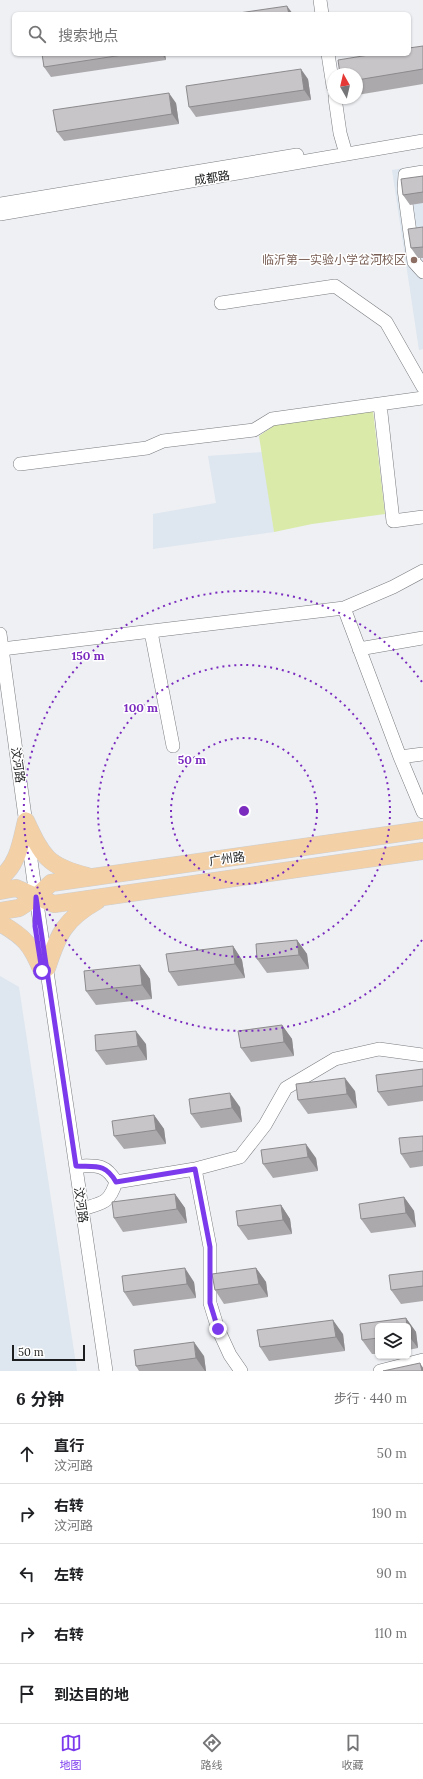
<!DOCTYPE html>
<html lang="zh">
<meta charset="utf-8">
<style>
body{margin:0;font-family:Lora,"Noto Sans SC",serif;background:#f6f6f6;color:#202124}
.controls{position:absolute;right:12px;bottom:12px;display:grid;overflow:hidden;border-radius:6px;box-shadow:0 1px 3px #0004}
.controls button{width:36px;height:36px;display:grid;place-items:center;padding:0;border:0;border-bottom:1px solid #e0e0e0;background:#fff;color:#202124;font:20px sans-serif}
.compass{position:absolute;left:327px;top:68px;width:36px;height:36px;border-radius:50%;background:#fff;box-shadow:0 1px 3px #0004;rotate:352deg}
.scale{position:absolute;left:12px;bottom:10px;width:73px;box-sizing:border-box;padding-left:4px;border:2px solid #1d1e1f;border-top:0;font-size:11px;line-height:14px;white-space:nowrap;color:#1d1e1f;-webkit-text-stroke:3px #fff;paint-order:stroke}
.stop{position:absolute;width:12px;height:12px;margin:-9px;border:3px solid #7c3aed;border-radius:50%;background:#fff}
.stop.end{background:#7c3aed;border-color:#fff;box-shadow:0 1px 4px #0008}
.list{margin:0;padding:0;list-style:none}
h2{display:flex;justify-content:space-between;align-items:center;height:52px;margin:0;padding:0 16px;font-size:17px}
h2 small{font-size:13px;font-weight:400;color:#757577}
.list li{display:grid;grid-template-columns:26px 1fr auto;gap:12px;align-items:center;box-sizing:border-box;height:60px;padding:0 16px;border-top:1px solid #e0e0e0}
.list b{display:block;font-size:15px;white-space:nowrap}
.list p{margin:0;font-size:13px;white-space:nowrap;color:#757577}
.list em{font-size:13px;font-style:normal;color:#757577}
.icon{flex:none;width:22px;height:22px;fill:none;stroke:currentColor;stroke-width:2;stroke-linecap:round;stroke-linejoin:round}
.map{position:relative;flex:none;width:423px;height:1371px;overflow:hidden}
.search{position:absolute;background:#fff;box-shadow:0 1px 3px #0004;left:12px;right:12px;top:12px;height:44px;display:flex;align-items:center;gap:10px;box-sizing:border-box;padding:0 14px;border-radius:6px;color:#757577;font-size:15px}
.sheet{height:352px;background:#fff}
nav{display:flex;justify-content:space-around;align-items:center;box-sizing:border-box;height:56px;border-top:1px solid #e0e0e0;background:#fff;font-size:11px;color:#757577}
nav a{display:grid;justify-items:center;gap:2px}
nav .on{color:#7c3aed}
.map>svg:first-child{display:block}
.built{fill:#dee6ef}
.green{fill:#daeaa8}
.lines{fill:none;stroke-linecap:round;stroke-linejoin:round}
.minor-casing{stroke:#7a7c7f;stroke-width:14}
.major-casing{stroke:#cdcece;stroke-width:18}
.minor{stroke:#fff;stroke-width:13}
.major{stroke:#f4d0a7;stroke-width:17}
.wall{fill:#aca9ac}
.shaded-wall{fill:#8c8a8c}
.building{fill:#c8c5c8;stroke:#8c8a8c}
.route{stroke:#7c3aed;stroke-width:5}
.ring{fill:none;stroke:#7b2cbf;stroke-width:2;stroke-dasharray:2 4}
.education-dot{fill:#8d6e63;stroke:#fff;stroke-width:1.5}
.labels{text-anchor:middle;stroke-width:3;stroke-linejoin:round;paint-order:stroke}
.street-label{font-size:12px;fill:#1d1e1f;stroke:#fff}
.education-label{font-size:12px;fill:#785e54;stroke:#fff;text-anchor:end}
.centre{fill:#7b2cbf;stroke:#fff;stroke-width:2}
.ring-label{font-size:12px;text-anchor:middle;font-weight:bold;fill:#7b2cbf;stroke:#fff;stroke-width:3;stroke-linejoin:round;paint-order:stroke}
</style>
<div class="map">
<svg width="423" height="1371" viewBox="0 0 423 1371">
<rect width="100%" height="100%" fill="#eef0f4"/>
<path class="built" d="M423,165V349L419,350L392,170Z
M263,452L274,532L153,549V514L216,503L208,456Z
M0,976L19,987L77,1371H0Z"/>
<path class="green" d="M373,411L385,514L312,524L274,532L259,436L275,425Z"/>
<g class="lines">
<g class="minor-casing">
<path id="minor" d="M320,0L322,14
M328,54L333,86
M335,98L340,133L344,147
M423,172L405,175L404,189L414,262L423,272
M0,204L297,155
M0,214L423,141
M221,303L335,286L386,322L423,387
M380,404L393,521L423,517
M20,464L147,448L163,441L254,430L272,419L423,398
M423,571L393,587L344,608L400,757L423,812
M151,632L173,746
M0,634L36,897L106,1371
M2,649L344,608
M359,649L423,638
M400,757L423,754
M76,1166C96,1166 105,1163 116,1182C109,1204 102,1203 82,1209
M195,1169L210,1247V1303L218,1329L230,1355L241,1371
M116,1182L195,1169L240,1157L265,1125L286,1088L335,1059L379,1049L423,1055
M380,1371L423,1360"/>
</g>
<g class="major-casing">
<path id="major" d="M26,821C43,857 47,866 87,876
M0,878C18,865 21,842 26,821
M0,891L16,888L54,904L423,851
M0,911L19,908L36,897L51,883L423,830
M0,923C25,937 31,945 42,971
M47,968C58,934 65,919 97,901"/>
</g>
<use href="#minor" class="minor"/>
<use href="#major" class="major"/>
</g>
<path class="wall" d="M423,46V84L357,95V74Z
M42,54H165L166,60L51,77L44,67Z
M308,79L311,100L196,117L189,107Z
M176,103L179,124L64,141L57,132Z
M423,176V203L410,205L403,195Z
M423,227V258H418L411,248Z
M297,940L307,954L309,969L267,973L257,959Z
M233,946L242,960L245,978L178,986L169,972Z
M140,965L150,979L152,999L96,1005L86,991Z
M282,1025L292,1039L294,1056L251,1062L241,1048Z
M146,1044L147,1060L106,1065L96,1051Z
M423,1069V1101L388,1106L378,1092Z
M355,1091L357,1108L308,1114L298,1100Z
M240,1107L242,1122L201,1128L191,1114Z
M154,1115L164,1129L166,1144L124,1149L114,1136Z
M423,1136V1166L410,1168L401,1154Z
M261,1150L316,1158L318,1171L273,1178L263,1164Z
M175,1194L185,1208L187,1223L123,1232L114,1218Z
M404,1197L414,1211L416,1227L371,1233L361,1219Z
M281,1205L290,1219L292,1234L248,1240L238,1226Z
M256,1268L266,1282L268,1297L224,1304L215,1290Z
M423,1271V1301L401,1304L391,1290Z
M194,1282L196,1298L133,1306L124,1292Z
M406,1318L416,1332L418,1348L408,1350V1326H378V1354H372L362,1340L360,1324Z
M343,1334L345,1351L269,1361L260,1347Z
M204,1356L206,1371H139L136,1366Z"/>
<path class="shaded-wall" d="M287,6L293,14H289Z
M162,54H165L166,60Z
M301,69L308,79L311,100L304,90Z
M169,93L176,103L179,124L172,114Z
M297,940L307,954L309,969L299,955Z
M233,946L242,960L245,978L235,964Z
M140,965L150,979L152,999L142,985Z
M282,1025L292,1039L294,1056L284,1042Z
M136,1031L146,1044L147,1060L138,1046Z
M345,1078L355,1091L357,1108L347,1094Z
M230,1093L240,1107L242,1122L232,1108Z
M154,1115L164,1129L166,1144L156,1130Z
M306,1144L316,1158L318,1171L308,1157Z
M175,1194L185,1208L187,1223L177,1209Z
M404,1197L414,1211L416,1227L406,1213Z
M281,1205L290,1219L292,1234L283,1220Z
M185,1268L194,1282L196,1298L187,1284Z
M256,1268L266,1282L268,1297L259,1284Z
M406,1318L416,1332L418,1348L408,1335V1326H407Z
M333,1320L343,1334L345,1351L336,1337Z
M194,1342L204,1356L206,1371H205L196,1358Z
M420,1363L423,1368V1371H422Z"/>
<path class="building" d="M287,6L289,14H232Z
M423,46V69L357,80V74H340L338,60L375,54H409V48Z
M42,54H129L44,67Z
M301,69L304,90L189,107L186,86Z
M169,93L172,114L57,132L53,110Z
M423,176V192L403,195L401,179Z
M423,227V247L411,248L408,229Z
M297,940L299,955L257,959L256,944Z
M233,946L235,964L169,972L166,954Z
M140,965L142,985L86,991L84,971Z
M282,1025L284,1042L241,1048L238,1031Z
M136,1031L138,1046L96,1051L95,1035Z
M423,1069V1086L378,1092L376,1075Z
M345,1078L347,1094L298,1100L296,1084Z
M230,1093L232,1108L191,1114L189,1099Z
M154,1115L156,1130L114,1136L112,1121Z
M423,1136V1151L401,1154L399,1138Z
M306,1144L308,1157L263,1164L261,1150Z
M175,1194L177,1209L114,1218L112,1202Z
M404,1197L406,1213L361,1219L359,1204Z
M281,1205L283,1220L238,1226L236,1211Z
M185,1268L187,1284L124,1292L122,1276Z
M256,1268L259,1284L215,1290L212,1274Z
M423,1271V1286L391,1290L389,1275Z
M406,1318L407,1326H378V1338L362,1340L360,1324Z
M333,1320L336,1337L260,1347L257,1330Z
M194,1342L196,1358L136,1366L134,1350Z
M420,1363L422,1371H383Z"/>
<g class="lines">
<path class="route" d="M42,971L35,926L36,897L76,1166C96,1167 105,1163 116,1182L195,1169L210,1247V1303L218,1329"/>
</g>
<g class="ring">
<circle cx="244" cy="811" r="73"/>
<circle cx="244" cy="811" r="146"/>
<path d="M422 940A220 220 0 1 1 422 682"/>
</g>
<circle class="education-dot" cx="414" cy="260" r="4"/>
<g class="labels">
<g class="street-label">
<text transform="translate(212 178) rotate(-9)" y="4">成都路</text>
<text transform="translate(18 765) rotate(82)" y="4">汶河路</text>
<text transform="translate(227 859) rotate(-8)" y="4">广州路</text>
<text transform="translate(81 1205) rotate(82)" y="4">汶河路</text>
</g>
<g class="education-label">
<text x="406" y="264">临沂第一实验小学岔河校区</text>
</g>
</g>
<circle cx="244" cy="811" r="6" class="centre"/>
<g class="ring-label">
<text x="88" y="660">150 m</text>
<text x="141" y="712">100 m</text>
<text x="192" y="764">50 m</text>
</g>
</svg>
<div class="controls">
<button><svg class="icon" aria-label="layers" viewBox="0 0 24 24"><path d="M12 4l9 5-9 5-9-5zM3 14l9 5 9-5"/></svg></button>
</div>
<svg class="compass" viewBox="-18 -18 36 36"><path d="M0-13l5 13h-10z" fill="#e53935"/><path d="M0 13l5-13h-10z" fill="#757577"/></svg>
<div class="scale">50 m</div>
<div class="stop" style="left:42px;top:971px"></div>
<div class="stop end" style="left:218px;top:1329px"></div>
<div class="search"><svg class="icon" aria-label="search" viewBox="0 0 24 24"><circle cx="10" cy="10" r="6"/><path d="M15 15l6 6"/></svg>搜索地点</div>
</div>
<section class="sheet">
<h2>6 分钟<small>步行 · 440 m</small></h2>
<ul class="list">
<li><svg class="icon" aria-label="ahead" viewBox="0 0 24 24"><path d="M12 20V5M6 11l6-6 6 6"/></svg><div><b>直行</b><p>汶河路</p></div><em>50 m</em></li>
<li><svg class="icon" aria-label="right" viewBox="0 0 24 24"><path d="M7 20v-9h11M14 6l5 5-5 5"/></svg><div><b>右转</b><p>汶河路</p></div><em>190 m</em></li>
<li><svg class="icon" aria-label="left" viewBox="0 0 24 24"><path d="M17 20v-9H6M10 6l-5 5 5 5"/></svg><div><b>左转</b></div><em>90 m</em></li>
<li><svg class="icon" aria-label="right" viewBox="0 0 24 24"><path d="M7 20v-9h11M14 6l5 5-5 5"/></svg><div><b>右转</b></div><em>110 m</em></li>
<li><svg class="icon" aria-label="arrive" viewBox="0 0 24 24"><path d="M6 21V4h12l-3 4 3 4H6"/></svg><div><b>到达目的地</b></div></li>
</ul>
</section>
<nav>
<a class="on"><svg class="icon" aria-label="map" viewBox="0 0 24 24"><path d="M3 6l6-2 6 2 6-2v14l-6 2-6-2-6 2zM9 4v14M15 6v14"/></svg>地图</a>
<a><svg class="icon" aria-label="directions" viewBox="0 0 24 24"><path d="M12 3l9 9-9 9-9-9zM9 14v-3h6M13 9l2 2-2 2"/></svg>路线</a>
<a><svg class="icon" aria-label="saved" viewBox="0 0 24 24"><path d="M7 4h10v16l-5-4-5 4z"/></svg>收藏</a>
</nav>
